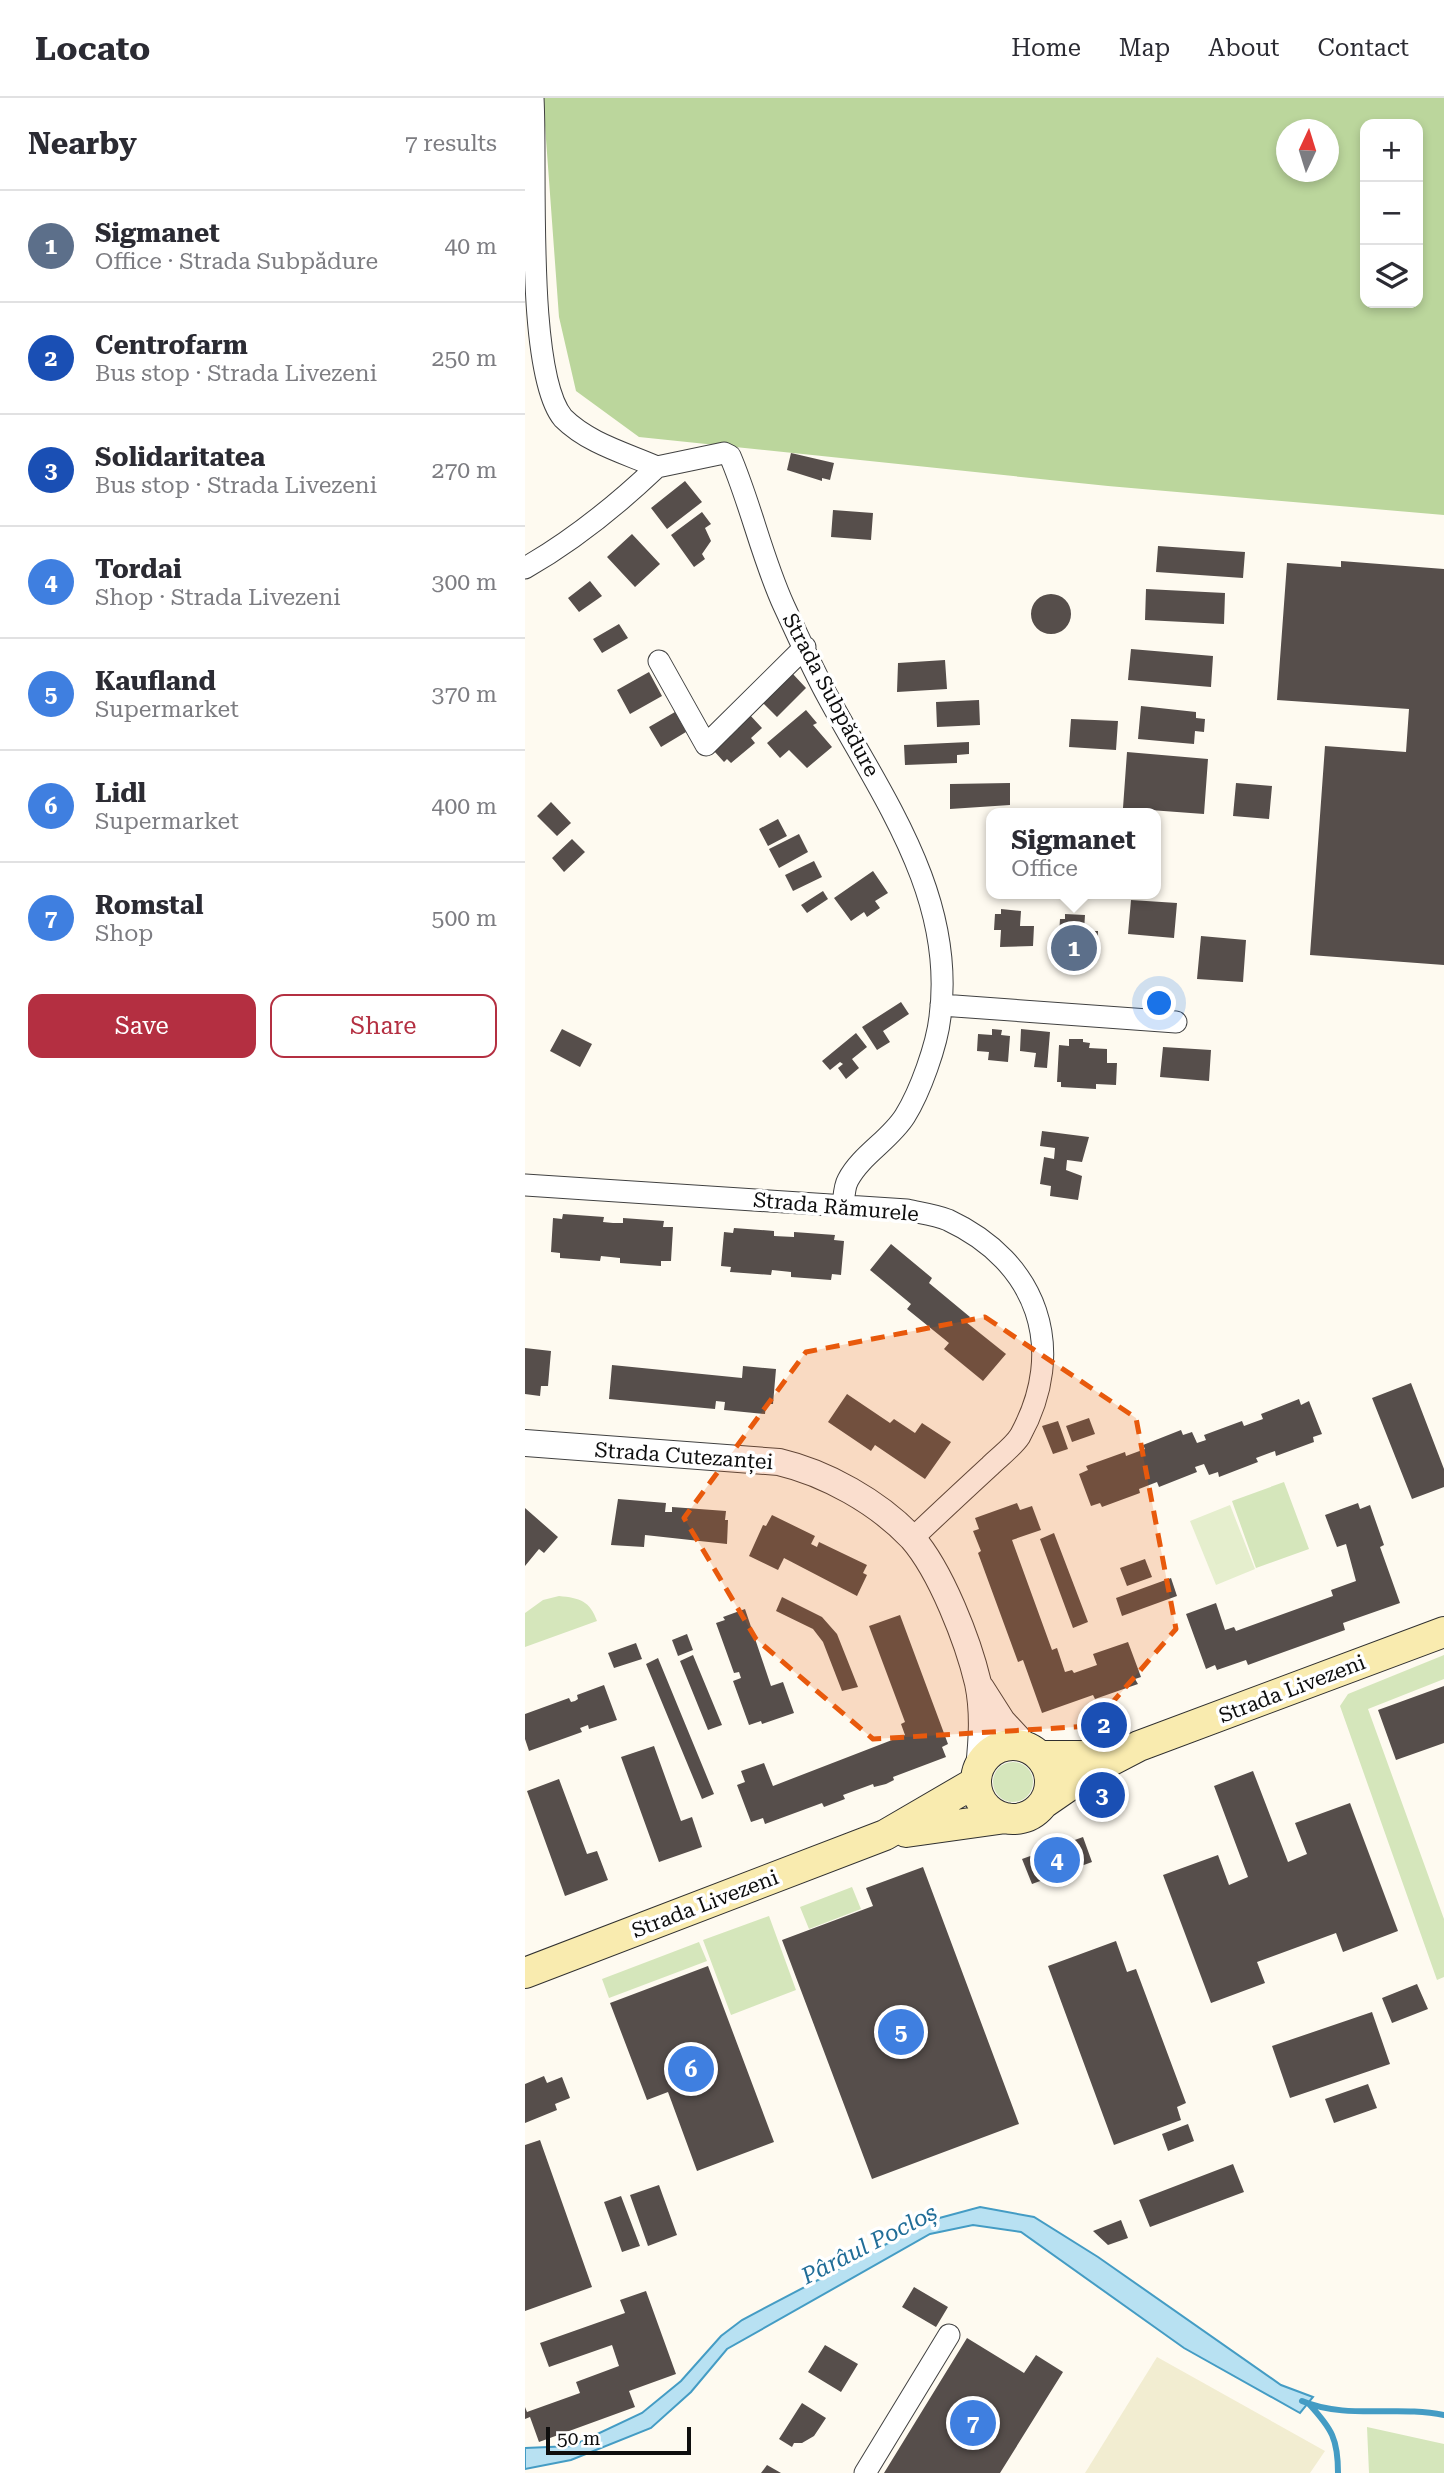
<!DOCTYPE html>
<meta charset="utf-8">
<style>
body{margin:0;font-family:"Roboto Serif",serif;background:#f2f2f3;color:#2b2b33}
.controls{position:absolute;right:21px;top:21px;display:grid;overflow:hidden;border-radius:14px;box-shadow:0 4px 10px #0003}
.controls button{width:63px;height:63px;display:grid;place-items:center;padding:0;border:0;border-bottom:2px solid #e1e1e2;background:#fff;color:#2b2b33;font:35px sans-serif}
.compass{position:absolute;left:751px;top:21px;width:63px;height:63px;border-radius:50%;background:#fff;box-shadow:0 4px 10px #0003;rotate:4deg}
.scale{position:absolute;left:21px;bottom:18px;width:145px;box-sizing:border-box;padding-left:7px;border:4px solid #0e0e0e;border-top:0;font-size:19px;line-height:24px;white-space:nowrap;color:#0e0e0e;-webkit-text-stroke:5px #fff;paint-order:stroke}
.you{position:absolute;left:635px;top:906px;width:24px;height:24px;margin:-18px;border:5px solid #fff;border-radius:50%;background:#1a73e8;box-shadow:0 0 0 10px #1a73e833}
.badge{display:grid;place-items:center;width:46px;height:46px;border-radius:50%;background:#b42f41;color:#fff;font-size:23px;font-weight:700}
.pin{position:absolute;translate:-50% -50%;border:4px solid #fff;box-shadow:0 2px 7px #0006}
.popup{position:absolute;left:461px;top:710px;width:175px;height:91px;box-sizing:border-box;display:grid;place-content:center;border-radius:14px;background:#fff;filter:drop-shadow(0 2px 5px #0005);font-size:23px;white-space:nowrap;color:#7c7c81}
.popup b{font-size:26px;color:#2b2b33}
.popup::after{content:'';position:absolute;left:50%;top:100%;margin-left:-14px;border:14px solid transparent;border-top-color:#fff}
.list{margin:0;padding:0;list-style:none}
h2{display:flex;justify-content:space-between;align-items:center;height:91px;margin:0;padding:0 28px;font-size:30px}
h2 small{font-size:23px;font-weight:400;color:#7c7c81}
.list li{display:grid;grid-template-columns:46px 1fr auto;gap:21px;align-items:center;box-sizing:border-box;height:112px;padding:0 28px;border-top:2px solid #e1e1e2}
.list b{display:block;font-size:26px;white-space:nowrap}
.list p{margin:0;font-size:23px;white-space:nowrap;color:#7c7c81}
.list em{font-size:23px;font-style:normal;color:#7c7c81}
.actions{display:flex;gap:14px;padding:21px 28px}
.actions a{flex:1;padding:16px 0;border:2px solid #b42f41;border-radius:14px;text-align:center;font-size:24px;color:#b42f41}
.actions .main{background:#b42f41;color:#fff}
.icon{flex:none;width:38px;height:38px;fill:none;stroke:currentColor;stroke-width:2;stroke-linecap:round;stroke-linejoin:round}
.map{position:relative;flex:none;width:919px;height:2375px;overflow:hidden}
header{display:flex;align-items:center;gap:42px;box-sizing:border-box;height:98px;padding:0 35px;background:#fff;border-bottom:2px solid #e1e1e2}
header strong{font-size:33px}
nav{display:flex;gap:38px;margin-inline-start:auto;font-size:24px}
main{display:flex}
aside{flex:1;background:#fff}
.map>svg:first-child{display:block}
.farmland{fill:#f2edd1}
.green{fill:#d5e6bb}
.forest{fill:#bbd69c;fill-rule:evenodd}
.pitch{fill:#e5eecd}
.water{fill:#b8e1f2;stroke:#449cc4;stroke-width:2}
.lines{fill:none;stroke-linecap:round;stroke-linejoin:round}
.stream{stroke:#449cc4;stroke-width:6}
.building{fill:#564e4b}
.minor-casing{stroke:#414141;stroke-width:23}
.tertiary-casing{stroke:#414141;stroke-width:28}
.secondary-casing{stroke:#303030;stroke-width:32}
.minor{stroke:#fff;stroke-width:21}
.tertiary{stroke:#fff;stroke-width:26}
.secondary{stroke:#f9ebaf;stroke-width:30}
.marked{fill:#e8590c;fill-opacity:0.2;stroke:#e8590c;stroke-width:5;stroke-dasharray:14 9;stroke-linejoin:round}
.labels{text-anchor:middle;stroke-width:7;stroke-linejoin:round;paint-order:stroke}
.street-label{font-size:21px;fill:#0e0e0e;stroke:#fff}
.water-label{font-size:23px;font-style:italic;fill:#206d97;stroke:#fff}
</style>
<header>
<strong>Locato</strong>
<nav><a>Home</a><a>Map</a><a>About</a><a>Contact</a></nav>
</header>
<main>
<aside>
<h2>Nearby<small>7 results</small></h2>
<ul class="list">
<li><span class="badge" style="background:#5c6f8a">1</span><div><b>Sigmanet</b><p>Office · Strada Subpădure</p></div><em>40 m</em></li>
<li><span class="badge" style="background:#1a4fb4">2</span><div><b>Centrofarm</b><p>Bus stop · Strada Livezeni</p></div><em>250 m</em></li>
<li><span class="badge" style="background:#1a4fb4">3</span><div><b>Solidaritatea</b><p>Bus stop · Strada Livezeni</p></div><em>270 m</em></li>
<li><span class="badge" style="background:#3f7fe0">4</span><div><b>Tordai</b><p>Shop · Strada Livezeni</p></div><em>300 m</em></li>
<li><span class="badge" style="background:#3f7fe0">5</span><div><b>Kaufland</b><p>Supermarket</p></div><em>370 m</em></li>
<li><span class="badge" style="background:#3f7fe0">6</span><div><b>Lidl</b><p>Supermarket</p></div><em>400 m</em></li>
<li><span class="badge" style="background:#3f7fe0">7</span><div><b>Romstal</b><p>Shop</p></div><em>500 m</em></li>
</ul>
<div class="actions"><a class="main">Save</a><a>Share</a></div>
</aside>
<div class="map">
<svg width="919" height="2375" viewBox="0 0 919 2375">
<rect width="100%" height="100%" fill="#fefaf0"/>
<path class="farmland" d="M632,2259L800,2353L785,2375H560Z"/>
<path class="green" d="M759,1384L784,1451L731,1470L707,1403Z
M34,1498C55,1500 65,1503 72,1523L0,1549V1515L18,1502Z
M919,1557V1581L843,1611L919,1821V1879L912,1882L815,1608L823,1596Z
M468 1684a20 20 0 1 1 40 0a20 20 0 1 1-40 0Z
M327,1789L336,1811L284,1831L275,1809Z
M244,1818L271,1892L206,1917L178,1842Z
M174,1844L182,1863L84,1900L77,1881Z
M842,2329L919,2346V2375H844Z"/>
<path class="forest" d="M18,0H919V417L583,388L114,339L51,293L34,219ZM840,26H893V205H840ZM762,32H804V74H762Z"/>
<path class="pitch" d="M705,1407L730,1471L691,1487L665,1423Z"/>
<path class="water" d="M455,2109L509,2119L573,2159L756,2287L788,2299L775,2315L659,2250L496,2134L448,2127L405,2136L202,2251L166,2294L126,2330L46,2362L0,2371V2350L47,2348L117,2315L156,2283L196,2238L217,2222L407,2122Z"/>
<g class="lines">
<path class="stream" d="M777,2303C822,2322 873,2307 919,2317
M784,2306C807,2331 813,2341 813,2375"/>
</g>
<path class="building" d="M266,355L309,365L305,382L297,380V383L262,372Z
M160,383L177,404L142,431L126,410Z
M308,412L348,415L346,442L306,439Z
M177,414L186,426L180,430L186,443L177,456L180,461L169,469L146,437Z
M107,436L135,466L110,489L82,459Z
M633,448L720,454L718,480L631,474Z
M816,463L919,471V867L785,857L800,648L881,654L884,611L752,602L762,465L816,469Z
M65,483L77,498L54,514L43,500Z
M621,491L700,495L699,526L620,522Z
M506 516a20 20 0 1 1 40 0a20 20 0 1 1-40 0Z
M94,526L103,540L77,555L68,541Z
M606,551L688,558L686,589L603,582Z
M420,562L422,591L372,594L373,565Z
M124,574L137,598L105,616L92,592Z
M267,575L281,590L252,619L237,604Z
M454,602L455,627L412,629L411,604Z
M616,608L671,614V620L680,621L679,634L670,633L669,646L613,641Z
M281,612L292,625L288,627L307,649L282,670L264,652L255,660L242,645Z
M150,614L161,634L136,649L124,629Z
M224,616L237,630L226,640L230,645L206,665L202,661L199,664L189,653L213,631L210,629Z
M546,621L593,623L591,652L544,649Z
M444,644V656L432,657V665L380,667L379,647Z
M602,654L683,661L679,716L598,710Z
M485,685V707L425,711V686Z
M711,685L747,688L744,721L708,718Z
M26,704L46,725L32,738L12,718Z
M253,721L262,738L243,748L234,731Z
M274,736L283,754L254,770L244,751Z
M47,741L60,754L39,774L27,760Z
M289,763L297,779L268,793L260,777Z
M348,773L363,795L350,803L355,810L342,819L339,814L326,823L309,800Z
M298,793L303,801L282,815L276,807Z
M606,802L652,805L649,840L603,836Z
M476,811L496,813L495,828H509L508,848L475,849L476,832H469L470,816H476Z
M540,816L560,817L559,833H573L572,853L539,855L540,837H534L535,821H540Z
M676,838L721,842L718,884L672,881Z
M376,904L384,916L358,933L365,944L352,952L337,929Z
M37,931L67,946L55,969L25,953Z
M467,931L477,932L476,937L485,938L483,964L463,962L464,954L452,953L453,936L467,937Z
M496,931L525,934L522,970L509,969L511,955L495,953Z
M331,935L342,949L327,961L334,970L321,981L313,970L318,966L315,964L305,972L297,963Z
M544,941H558V944L565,945L564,950L582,951V965H592L591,987L571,986V991L536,989V984H532L534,947L544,948Z
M638,949L686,952L684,983L635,979Z
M517,1033L564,1039L557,1064L542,1062L541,1072L557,1078L553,1102L525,1098L526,1088L515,1086L519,1059L529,1061L530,1050L515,1048Z
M38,1116L79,1119L78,1124L88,1125H98V1120L139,1123L138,1129H148L146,1163H136V1168L95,1165V1160L76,1158L75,1163L35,1160V1155L26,1154L28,1120L37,1121Z
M209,1130L249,1133V1138L269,1139V1134L310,1137L309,1142L319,1143L316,1177L307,1176L306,1182L266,1179V1174L247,1172L246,1177L205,1174L206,1169L196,1168L199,1134L208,1135Z
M366,1146L407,1180L404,1185L445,1219L441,1224L481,1256L458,1283L419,1251L424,1245L382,1211L386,1206L345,1172Z
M0,1250L26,1253L23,1288H16L15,1298L0,1296Z
M87,1267L217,1280L218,1268L251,1271L248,1306H241L240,1316L199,1312L200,1304L191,1303L190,1311L84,1301Z
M886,1285L919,1371V1389L887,1401L847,1300Z
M322,1296L365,1325L369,1321L390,1335L397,1325L426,1344L400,1381L350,1347L346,1353L303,1324Z
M774,1301L776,1307L784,1303L797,1336L788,1339L789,1344L751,1358L750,1353L731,1360L733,1364L694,1379L693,1374L684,1377L679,1366L670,1369L672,1374L634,1389L632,1384L614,1391L615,1395L577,1409L575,1405L566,1408L554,1376L563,1372L561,1368L600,1354L601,1358L620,1351L618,1347L656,1332L658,1337L667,1334L672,1345L681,1342L679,1337L717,1323L719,1328L727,1325L738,1321L736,1316Z
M564,1320L570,1336L547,1344L541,1328Z
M533,1323L543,1351L528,1356L517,1328Z
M93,1401L141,1405L140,1414H147V1409L201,1413L200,1422H203L202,1446L120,1437L119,1449L86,1447Z
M492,1405L495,1412L507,1408L516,1432L487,1442L527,1552L532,1550L540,1574L547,1572L549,1575L572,1567L568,1556L603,1544L616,1579L610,1581L613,1586L570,1601L568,1597L517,1615L498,1562L493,1564L453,1455L456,1453L448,1433L454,1431L450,1420Z
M833,1405L835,1411L845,1407L859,1447L855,1449L875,1505L818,1525L820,1532L723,1567L721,1562L692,1572L690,1567L681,1571L661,1516L691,1505L700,1532L709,1529L711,1533L808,1498L806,1492L831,1483L821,1446L812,1449L800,1417Z
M0,1410L33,1439L19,1455L14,1451L0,1468Z
M247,1417L290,1438L286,1446L292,1449L294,1444L342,1467L338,1475L342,1477L332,1498L259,1460L253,1472L224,1458L238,1427L241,1428Z
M529,1435L563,1524L548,1530L515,1441Z
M620,1461L627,1479L602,1488L595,1470Z
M646,1480L652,1498L597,1518L591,1500Z
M257,1499L297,1519L312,1536L333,1589L317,1593L298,1544L288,1531L251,1513Z
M220,1511L246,1588L258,1584L269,1615L237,1626L236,1623L224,1627L208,1583L216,1580L214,1574L209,1575L191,1525L200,1522L198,1519Z
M375,1517L423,1646L417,1649L421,1659L368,1679L369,1682L361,1686L349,1689L348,1686L318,1697L320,1701L299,1709L297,1705L240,1726L238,1720L226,1724L212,1687L220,1684L216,1673L239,1665L248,1688L380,1637L376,1626L380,1624L344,1528Z
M162,1536L168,1552L153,1558L147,1542Z
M111,1545L117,1561L89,1570L83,1555Z
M168,1557L197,1627L183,1632L155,1563Z
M133,1560L189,1696L177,1701L121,1566Z
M79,1587L92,1622L64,1631L63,1627L55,1630L57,1634L4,1653L0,1641V1616L44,1600L46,1604L50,1603L53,1601L52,1597Z
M919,1588V1645L871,1662L853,1612Z
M129,1648L156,1723L167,1719L177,1749L134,1764L96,1659Z
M728,1673L763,1764L782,1756L770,1725L825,1705L873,1833L818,1854L811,1835L732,1864L740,1885L686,1905L638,1777L693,1757L704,1787L723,1779L689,1688Z
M34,1681L62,1756L72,1753L83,1782L40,1798L2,1693Z
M558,1739L567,1764L507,1786L497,1761Z
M398,1769L494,2026L347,2081L257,1842L348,1808L341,1790Z
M591,1843L602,1874L611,1871L661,2005L652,2009L656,2022L589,2047L523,1868Z
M183,1868L249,2044L172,2073L143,1994L122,2002L85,1905Z
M892,1886L903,1911L867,1925L857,1900Z
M847,1914L865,1966L765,2000L747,1948Z
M19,1978L22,1985L37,1979L45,2000L30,2006L32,2012L0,2025V1986Z
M843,1986L852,2010L809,2025L800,2001Z
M663,2026L669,2043L643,2053L637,2036Z
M15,2042L67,2189L0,2213V2047Z
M708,2066L719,2094L625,2129L614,2102Z
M134,2087L152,2137L123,2148L105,2097Z
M96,2098L115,2148L97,2154L79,2104Z
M596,2122L603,2140L583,2147L568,2133Z
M389,2189L423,2209L411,2229L377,2209Z
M121,2193L151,2276L104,2293L110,2309L14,2344L5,2319L0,2321V2309L2,2314L55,2295L51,2284L94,2268L87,2247L24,2269L15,2245L100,2215L95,2202Z
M442,2240L499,2275L511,2257L538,2274L475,2375H359Z
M300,2247L333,2266L316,2294L283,2274Z
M277,2305L301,2320L289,2338L277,2345H269L267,2349L254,2341Z
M242,2367L256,2375H236Z"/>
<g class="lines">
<g class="minor-casing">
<path id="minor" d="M8,0C12,69 0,274 38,320C63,345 100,355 132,369
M132,369L199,355L205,358C226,407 237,460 259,508C273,538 287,570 303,599C357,699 431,798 415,919C412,947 395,994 380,1018C365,1042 336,1057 323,1082C319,1089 319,1100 318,1108
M0,470C49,442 92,407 132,369
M134,563L181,647L280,549
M416,907L651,924
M0,1087L382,1112C395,1115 411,1117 423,1122C513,1164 543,1251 495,1338C488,1349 474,1359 465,1368C439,1392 413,1416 387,1441
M340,2375L424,2237"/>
</g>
<g class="tertiary-casing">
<path id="tertiary" d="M0,1345L254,1364C301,1375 353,1404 387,1440C416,1473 443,1543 453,1585C459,1614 457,1642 454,1670
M456,1590L477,1623L502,1650"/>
</g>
<g class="secondary-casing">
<path id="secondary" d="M451 1684a37 37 0 1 1 74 0a37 37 0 1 1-74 0Z
M514,1658H558L590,1652
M519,1705L564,1674L614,1648L919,1534
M381,1734L481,1720
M0,1875L360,1737L451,1684"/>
</g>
<use href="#minor" class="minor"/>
<use href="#tertiary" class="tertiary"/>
<use href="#secondary" class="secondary"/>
</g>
<path class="marked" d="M460,1219L611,1320L651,1531L567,1628L348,1641L231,1541L159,1420L281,1254Z"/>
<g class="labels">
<g class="street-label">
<text transform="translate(306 597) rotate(62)" y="7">Strada Subpădure</text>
<text transform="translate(311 1109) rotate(5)" y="7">Strada Rămurele</text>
<text transform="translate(159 1358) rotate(4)" y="7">Strada Cutezanței</text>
<text transform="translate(767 1591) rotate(-21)" y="7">Strada Livezeni</text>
<text transform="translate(180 1806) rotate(-21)" y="7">Strada Livezeni</text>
</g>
<g class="water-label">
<text transform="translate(344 2146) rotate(-27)" y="8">Pârâul Pocloș</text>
</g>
</g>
</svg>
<div class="controls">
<button>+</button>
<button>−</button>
<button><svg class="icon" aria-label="layers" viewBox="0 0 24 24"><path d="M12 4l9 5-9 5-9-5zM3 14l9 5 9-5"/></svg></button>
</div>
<svg class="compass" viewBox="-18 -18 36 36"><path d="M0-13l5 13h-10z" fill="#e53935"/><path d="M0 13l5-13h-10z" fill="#7c7c81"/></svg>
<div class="scale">50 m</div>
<div class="you"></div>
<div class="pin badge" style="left:549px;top:850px;background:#5c6f8a">1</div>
<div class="popup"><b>Sigmanet</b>Office</div>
<div class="pin badge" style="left:579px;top:1627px;background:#1a4fb4">2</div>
<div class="pin badge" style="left:577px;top:1697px;background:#1a4fb4">3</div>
<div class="pin badge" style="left:532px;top:1762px;background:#3f7fe0">4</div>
<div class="pin badge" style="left:376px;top:1934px;background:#3f7fe0">5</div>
<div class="pin badge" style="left:166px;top:1971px;background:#3f7fe0">6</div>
<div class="pin badge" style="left:448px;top:2325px;background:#3f7fe0">7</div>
</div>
</main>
